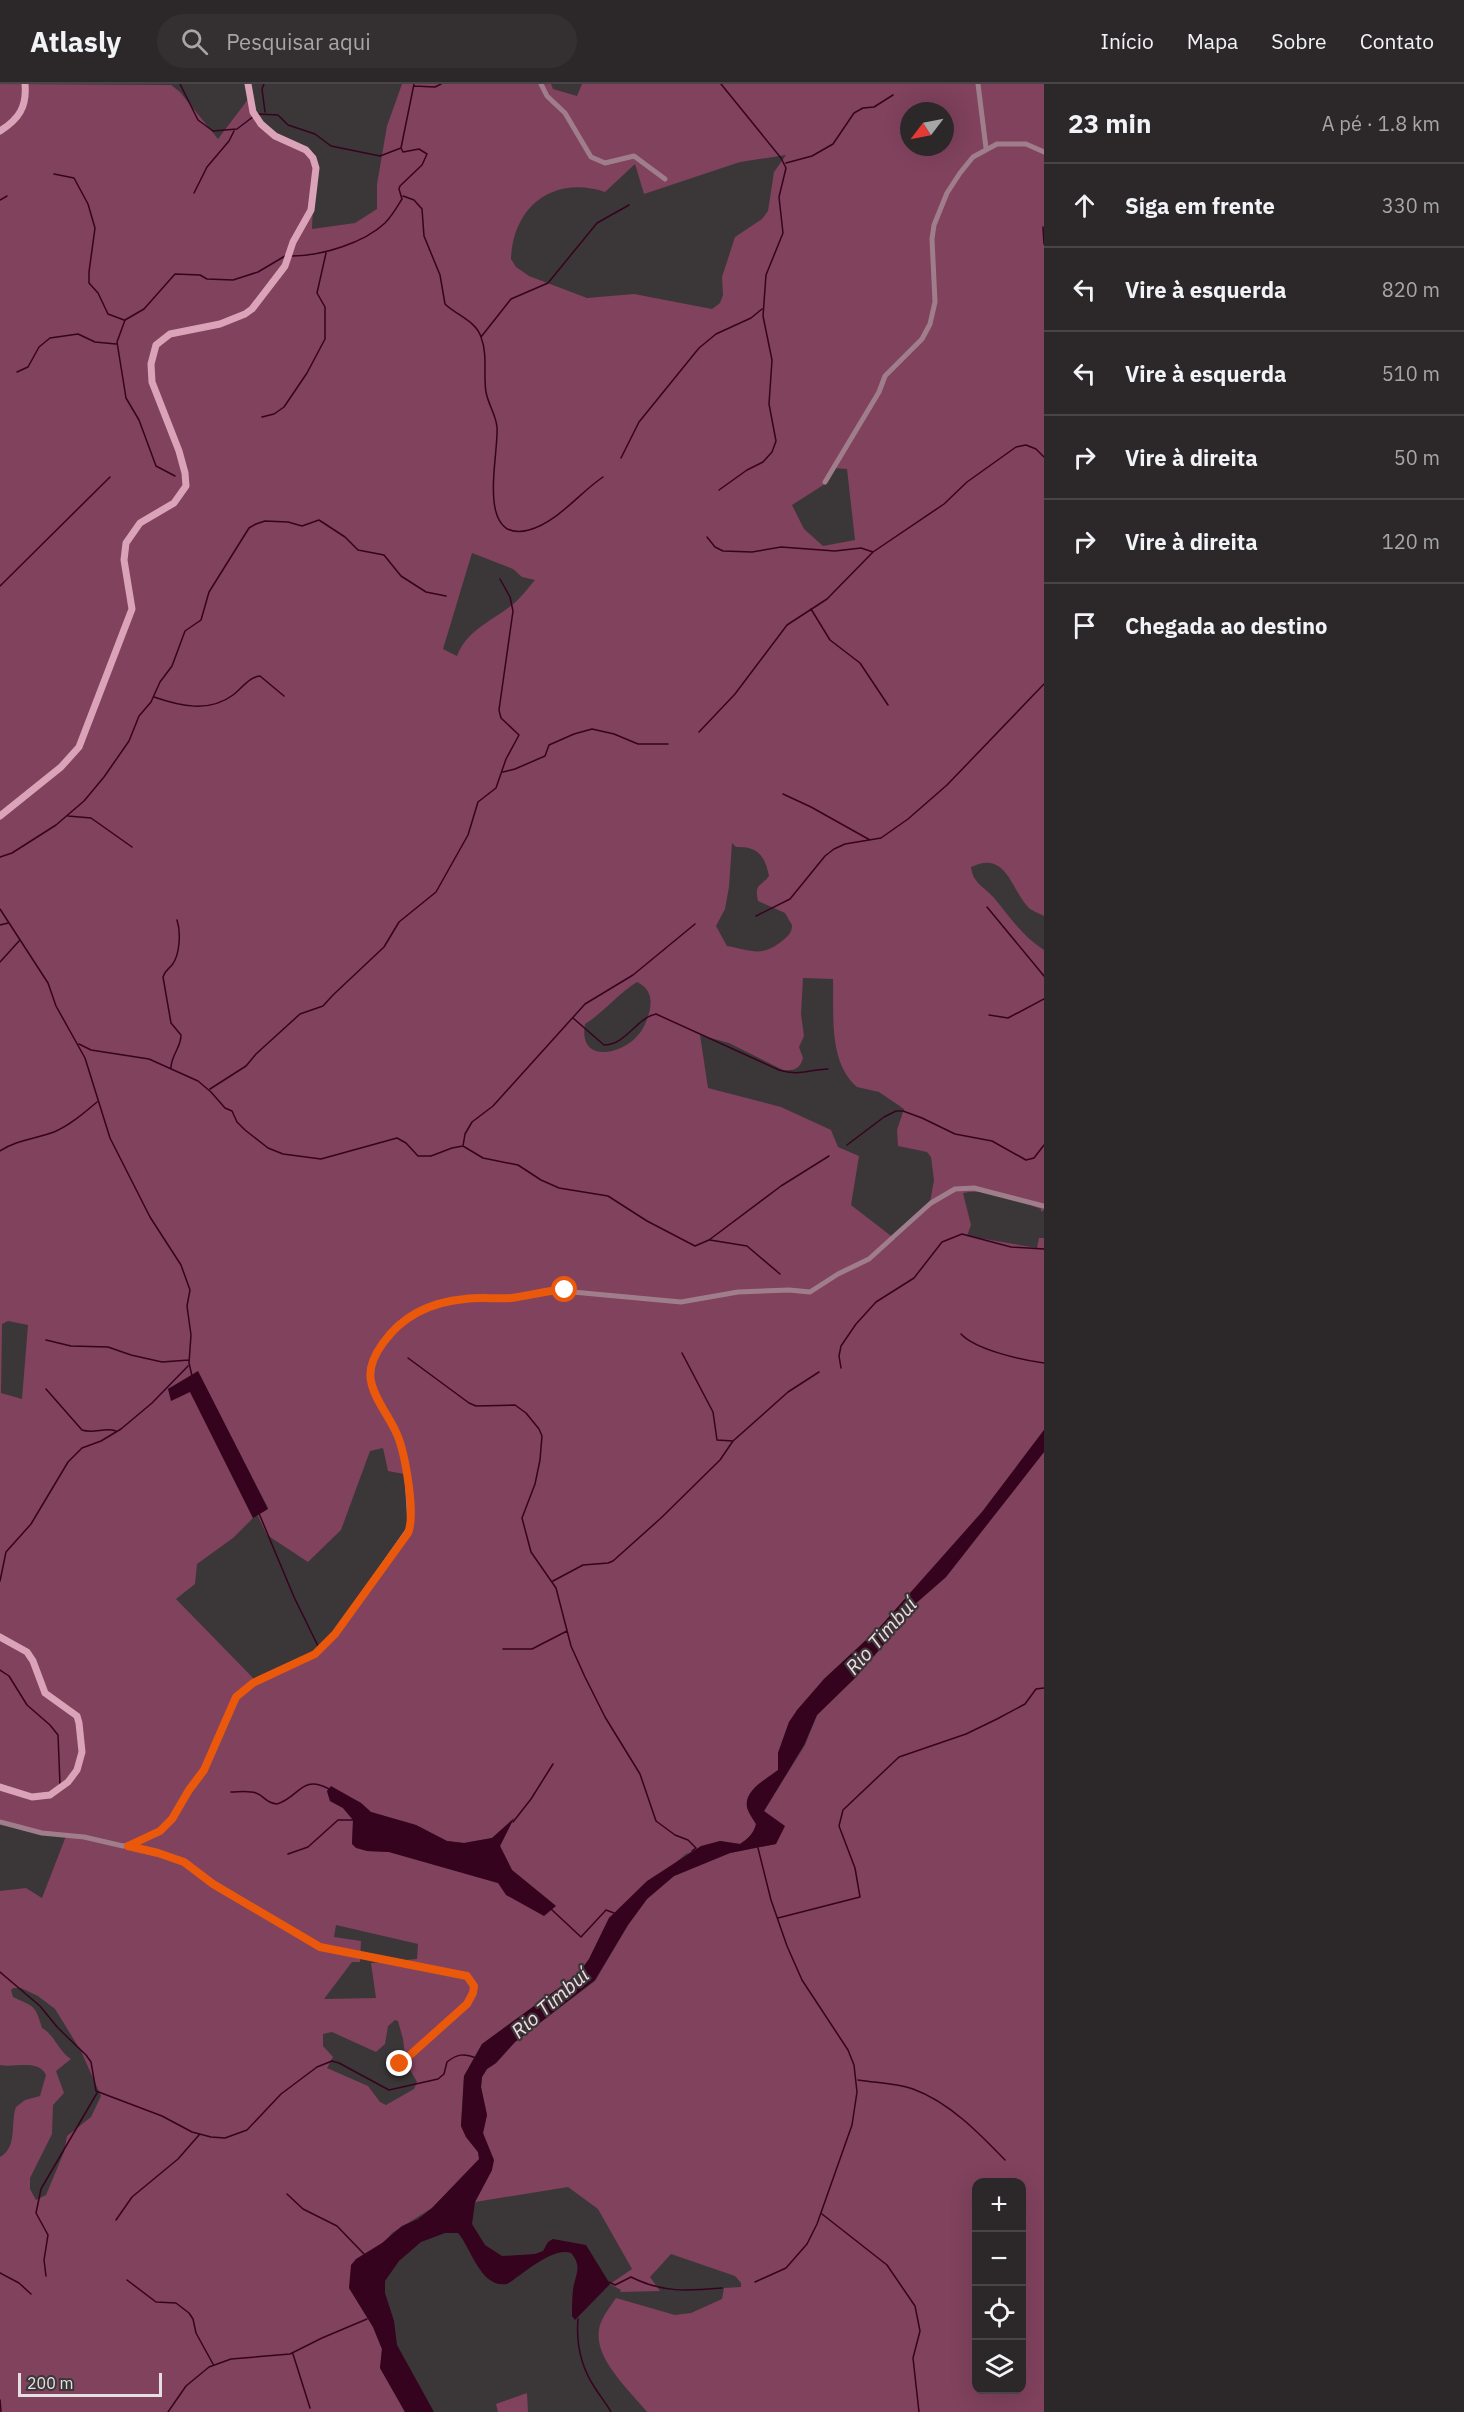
<!DOCTYPE html>
<html lang="pt">
<meta charset="utf-8">
<style>
body{margin:0;font-family:"IBM Plex Sans",sans-serif;background:#343032;color:#f1f3f6}
.controls{position:absolute;right:18px;bottom:18px;display:grid;overflow:hidden;border-radius:12px;box-shadow:0 6px 24px #0002}
.controls button{width:54px;height:54px;display:grid;place-items:center;padding:0;border:0;border-bottom:2px solid #484447;background:#2c282a;color:#f1f3f6;font:30px sans-serif}
.compass{position:absolute;left:900px;top:18px;width:54px;height:54px;border-radius:50%;background:#2c282a;box-shadow:0 6px 24px #0002;rotate:238deg}
.scale{position:absolute;left:18px;bottom:15px;width:144px;box-sizing:border-box;padding-left:6px;border:3px solid #e5e1e2;border-top:0;font-size:16px;line-height:21px;white-space:nowrap;color:#e5e1e2;-webkit-text-stroke:4px #3b3638;paint-order:stroke}
.stop{position:absolute;width:18px;height:18px;margin:-14px;border:4px solid #ea580c;border-radius:50%;background:#fff}
.stop.end{background:#ea580c;border-color:#fff;box-shadow:0 2px 6px #0008}
.list{margin:0;padding:0;list-style:none}
h2{display:flex;justify-content:space-between;align-items:center;height:78px;margin:0;padding:0 24px;font-size:26px}
h2 small{font-size:20px;font-weight:400;color:#a6a6a8}
.list li{display:grid;grid-template-columns:39px 1fr auto;gap:18px;align-items:center;box-sizing:border-box;height:84px;padding:0 24px;border-top:2px solid #484447}
.list b{display:block;font-size:22px;white-space:nowrap}
.list em{font-size:20px;font-style:normal;color:#a6a6a8}
.icon{flex:none;width:33px;height:33px;fill:none;stroke:currentColor;stroke-width:2;stroke-linecap:round;stroke-linejoin:round}
.map{position:relative;flex:none;width:1044px;height:2328px;overflow:hidden}
header{display:flex;align-items:center;gap:36px;box-sizing:border-box;height:84px;padding:0 30px;background:#2c282a;border-bottom:2px solid #484447}
header strong{font-size:28px}
nav{display:flex;gap:33px;margin-inline-start:auto;font-size:21px}
.search{width:420px;height:54px;background:#343032;display:flex;align-items:center;gap:15px;box-sizing:border-box;padding:0 21px;border-radius:33px;color:#a6a6a8;font-size:22px}
main{display:flex}
aside{flex:1;background:#2c282a}
.map>svg:first-child{display:block}
.green{fill:#80425d;fill-rule:evenodd}
.water{fill:#36031e}
.lines{fill:none;stroke-linecap:round;stroke-linejoin:round}
.stream{stroke:#36031e;stroke-width:1.5}
.street{stroke:#a07d8a;stroke-width:5}
.secondary{stroke:#dba3b8;stroke-width:7}
.route{stroke:#ea580c;stroke-width:8}
.labels{text-anchor:middle;stroke-width:4.5;stroke-linejoin:round;paint-order:stroke}
.water-label{font-size:20px;font-style:italic;fill:#f2dbe3;stroke:#3b3638}
</style>
<header>
<strong>Atlasly</strong>
<div class="search"><svg class="icon" aria-label="search" viewBox="0 0 24 24"><circle cx="10" cy="10" r="6"/><path d="M15 15l6 6"/></svg>Pesquisar aqui</div>
<nav><a>Início</a><a>Mapa</a><a>Sobre</a><a>Contato</a></nav>
</header>
<main>
<div class="map">
<svg width="1044" height="2328" viewBox="0 0 1044 2328">
<rect width="100%" height="100%" fill="#3b3638"/>
<path class="green" d="M0,0L171,1L180,8L218,55L252,10L255,32L272,50L315,72L312,145L355,139L377,125V100L387,42L402,0H551L553,5L577,12L582,0H1044V832C1039,829 1032,827 1028,823C1010,803 1006,766 971,783C973,800 985,803 995,815C1012,836 1022,851 1044,866V1126L1041,1128V1125C1017,1116 989,1104 963,1109L971,1141L967,1152L1037,1164L1039,1154H1044V1346L982,1428L879,1544L824,1595L789,1638L778,1669V1686C767,1695 745,1705 747,1723C748,1728 753,1735 756,1740C754,1749 748,1755 740,1760L720,1757L686,1770L609,1834L589,1875L578,1890L482,1960L464,1992L461,2042L466,2053L478,2068L480,2075L432,2124L392,2149L349,2204L373,2243L382,2265L380,2284L405,2328H0V2073C18,2063 10,2040 16,2023L25,2016L40,2012L46,1991C38,1975 15,1984 0,1981V1807L26,1804L42,1814L66,1752L0,1738ZM909,27H945V63H909ZM786,71L774,88L768,127L762,135L735,153L722,193L723,211L720,219L712,225L634,210L587,214L529,192L516,183L511,175C513,122 554,91 605,108L635,80L644,110L740,78ZM832,384L847,385L855,456L823,462L804,445L792,421L825,400ZM472,469L513,485L522,493L535,496C528,504 521,514 512,521C492,537 467,546 457,572L443,565ZM732,759L736,763C758,762 765,772 769,792C761,803 754,799 758,817L785,829L792,841C792,849 788,852 782,857C761,874 751,866 727,862L716,842L725,825L729,803ZM803,894L833,895C834,929 828,978 857,1003L879,1008L904,1025L897,1046L898,1062L927,1068L931,1073L934,1096L929,1124L895,1155L851,1121L859,1072L838,1063L831,1046L781,1023L708,1004L700,951L729,959L783,986C794,987 800,985 803,974L799,963L804,952L801,930ZM637,898C649,904 652,913 650,925C648,934 644,945 638,951C621,972 578,979 585,940C604,928 618,910 637,898ZM8,1237L28,1241L22,1315L1,1309L2,1240ZM198,1288L268,1424L257,1430L267,1451L308,1478L341,1446L370,1367L383,1364L388,1387L404,1390L409,1447L392,1473L333,1555L316,1573L258,1599L176,1515L195,1500L197,1480L233,1454L253,1434L190,1307L168,1305ZM331,1703L361,1719L371,1728L416,1741L447,1757L464,1759L492,1754L513,1736L500,1762L512,1786L556,1822L498,1799L389,1768L367,1767L352,1760L353,1736L343,1724L330,1717L327,1707ZM336,1841L418,1860L417,1875L371,1879L376,1914L324,1915L352,1878H360L361,1857L334,1853ZM13,1904H21L38,1912L55,1925L81,1967L101,2012L91,2033L67,2052L64,2068L46,2111L36,2116L30,2105V2094L52,2050L53,2021L64,2009L56,1987L71,1975C58,1967 55,1951 42,1944C35,1920 34,1923 13,1913L11,1906ZM395,1936L398,1937L403,1955L406,1979L417,1998L414,2005L386,2021L380,2018L368,2002L327,1984L333,1973L323,1962V1950L332,1948L376,1968L385,1960L388,1942Z
M1044,1368V2328H647C630,2307 594,2275 599,2246C600,2235 610,2223 616,2214L675,2231L691,2229L722,2215L724,2204L741,2203V2199L735,2192L671,2170L650,2193L660,2207L620,2208L621,2206L610,2200L632,2185L598,2125L568,2103L475,2118L492,2086L483,2049L487,2031L481,2003L482,1993L487,1985L496,1979L515,1958L595,1897L628,1841L647,1815L674,1792L730,1769L776,1760L764,1727L805,1661L817,1631L855,1594L892,1551L914,1521L946,1493ZM976,2098H1022V2306H976Z
M527,2309L528,2328H498L496,2320Z"/>
<path class="water" d="M198,1287L268,1425L253,1434L190,1308L171,1317L168,1305Z
M1044,1346V1368L946,1493L914,1521L892,1551L855,1594L817,1631L804,1661L764,1727L785,1742L776,1760L730,1769L674,1792L647,1815L628,1841L595,1896L515,1958L496,1979L487,1985L482,1993L481,2003L487,2031L483,2049L494,2076L492,2086L475,2118L472,2140L485,2161L502,2172L535,2170L543,2167L548,2158L553,2155L586,2161L610,2200L575,2236L572,2232C572,2223 572,2215 573,2206C575,2191 583,2183 571,2169C553,2162 522,2191 507,2200C480,2204 472,2165 458,2149H445L421,2158L399,2177L385,2197V2209L394,2237L397,2261L434,2328H405L380,2284L382,2265L373,2243L349,2204L351,2181L356,2175L382,2159L402,2142L418,2135L432,2124L479,2075L478,2068L466,2053L461,2042L464,1992L482,1960L578,1890L589,1875L609,1834L647,1797L701,1762L720,1757L740,1760C748,1755 754,1749 756,1740C753,1735 748,1728 747,1723C744,1706 767,1695 778,1686V1669L789,1638L797,1626L824,1595L879,1544L982,1428Z
M331,1702L361,1719L371,1728L416,1741L447,1757L464,1759L492,1754L514,1734L500,1762L512,1786L556,1822L544,1832L506,1811L498,1799L389,1768L367,1767L356,1764L352,1760L353,1736L343,1724L330,1717L327,1707Z"/>
<g class="lines">
<path class="stream" d="M180,0L198,36L213,47L237,45L254,32
M264,0L262,5L265,28
M414,2L435,3L441,0
M258,30L278,31L288,41L315,50L331,62L380,72L401,64L403,68L419,65L427,70L422,81L400,102L399,105L402,115C397,123 392,132 385,139C364,159 321,172 292,172
M401,64L414,0
M786,79L812,72L833,60L854,29L863,24L874,23L893,11
M54,90L74,94L88,120L95,144L89,188V199L98,209L108,230L124,236
M194,109L207,83L229,57L234,47
M403,112L414,116L422,125L424,152L440,191L445,220C456,231 476,237 481,253C488,271 483,291 486,308C488,320 496,331 497,343C499,371 475,460 529,446C558,438 579,409 603,393
M0,116L7,112
M1043,143L1044,160
M481,253L511,215L548,199L597,139L629,121
M17,288L28,283L39,263L50,254L78,250L95,258L116,260
M262,333L274,330L284,323L307,289L325,255V223L317,209L326,169
M621,374L639,338L699,264L716,250L751,234L762,225
M175,392L156,382L139,336L126,314L117,258L125,236L144,225L175,190L200,191L207,195L233,196L258,188L285,172
M719,406L747,386L763,378L772,368L776,357L769,320L772,276L763,232L766,191L783,149L779,113L786,84L781,74L721,0
M707,453L715,463L723,467L752,468L781,463L835,467L861,464L873,468
M0,502L110,393
M811,525L830,556L860,579L888,621
M154,613C180,622 209,629 233,611C241,605 249,593 260,592L284,612
M699,648L735,610L787,541L827,515L873,468L944,420L967,398L1016,363L1026,361L1036,365L1044,373
M503,688L515,685L545,672L549,661L574,650L592,645L614,650L638,660H668
M783,710L811,723L870,756
M68,732L91,734L132,763
M0,773L12,769L56,741L84,717L104,693L129,657L139,632L151,618L160,598L172,582L185,547L201,536L209,508L249,444L256,440L265,437L288,438L302,442L319,436L345,453L358,466L384,471L401,492L426,508L446,512
M987,823L1044,892
M0,825L48,899L56,922L85,974L110,1054L150,1133L181,1181L190,1206L187,1222L191,1251L189,1279L192,1292
M756,832L790,815L825,772L834,765L845,760L881,754L908,735L947,701L1044,600
M0,841L8,839
M0,878L19,857
M989,931L1008,934L1044,915
M573,934L604,961C626,961 636,934 656,930L779,986C799,992 807,986 828,985
M79,960L91,966L149,975L198,997L211,1008L225,1024L232,1027L237,1038L245,1046L268,1064L283,1070L321,1075L397,1054L406,1059L418,1072H431L452,1064L463,1062L483,1074L518,1081L541,1096L559,1104L608,1112L647,1137L695,1162L709,1156L781,1102L829,1072
M171,984C171,971 181,964 181,951L171,939L163,893C165,886 168,886 172,881C180,871 181,848 177,836
M210,1005L246,982L256,970L300,930L323,922L333,911L384,863L399,838L436,808L468,751L478,718L496,704L506,675L519,651L501,634L499,626L513,527L510,513L500,495
M847,1061L884,1033L896,1027H903L922,1034L955,1050L992,1057L1026,1076L1034,1074L1044,1061
M463,1062L465,1050L472,1038L493,1022L585,920L633,891L695,840
M0,1067C16,1056 35,1055 54,1048C70,1041 84,1029 97,1018
M710,1156L747,1162L780,1190
M961,1250C976,1266 1022,1276 1044,1279
M46,1256L71,1262L108,1263L131,1271L162,1278L189,1276
M682,1269L713,1328L717,1356L733,1357
M408,1274L469,1319L476,1322L515,1321L526,1329L539,1345L542,1352L540,1376L535,1400L522,1434L531,1468L556,1504L571,1562L585,1593L605,1633L640,1690L656,1737L675,1751L688,1756L696,1764L692,1767
M841,1284L839,1272L841,1262L856,1240L876,1218L914,1194L942,1158L962,1150L1011,1163L1044,1165
M46,1305L82,1346C94,1350 105,1343 116,1347
M258,1427L294,1513L318,1562
M0,1497L6,1468L31,1440L68,1378L82,1364L101,1357L121,1345L152,1319L188,1282
M553,1497L583,1481L608,1479L613,1477L661,1434L720,1376L733,1357L788,1308L819,1288
M503,1565H532L567,1547
M0,1586L9,1592L27,1621L50,1641L58,1651L60,1700
M231,1708C239,1708 248,1706 256,1709C265,1712 265,1719 277,1720C300,1713 301,1690 329,1705
M513,1738L531,1715L553,1680
M288,1770L308,1763L338,1736H354
M551,1825L581,1853L606,1826L614,1829
M778,1834L860,1813L855,1784L839,1742L843,1726L899,1673L966,1650L997,1635L1025,1620L1036,1605L1044,1604
M0,1888L40,1922L58,1944L86,1971L91,1978L96,2007L162,2032L192,2048L211,2053L225,2054L247,2046L281,2010L317,1983L332,1977L339,1979L389,2006L438,1995L444,1990L447,1978C457,1970 464,1969 476,1974
M858,1996C876,1999 896,1999 913,2005C949,2018 979,2049 1005,2076
M287,2110L303,2125L337,2142L364,2170
M822,2130L887,2181L915,2222L920,2247L913,2274L919,2328
M116,2136L132,2113L178,2075L199,2051
M0,2189L19,2199L31,2210
M46,2192L44,2176L48,2151L36,2129L41,2105L97,2009
M127,2196L156,2218L176,2219L189,2229L193,2235L196,2249L213,2280
M609,2198L615,2201L631,2193C663,2209 687,2207 722,2204
M755,2198L786,2184L807,2160L817,2140L852,2041L857,2008L854,1981L848,1966L802,1896L787,1862L771,1816L758,1764
M578,2235C576,2259 581,2283 595,2304C600,2312 606,2319 611,2328
M293,2270L310,2324
M0,2316L1,2328
M168,2328L186,2302L209,2283L231,2275L290,2270L322,2254L367,2235"/>
<path class="street" d="M541,0L547,12L565,29L591,73L605,79L634,72L665,95
M978,0L986,64
M825,398L879,308L885,292L922,255L930,240L935,218L932,155L934,141L947,109L960,89L973,73L997,60H1026L1044,68
M0,1738L42,1749L84,1753L123,1762L134,1760L160,1747L173,1735L189,1706L204,1686L236,1613L253,1598L315,1570L335,1550L410,1443L407,1391L400,1358L374,1307L370,1290L377,1267L395,1244L413,1230L431,1222L465,1214H511L551,1206L681,1218L738,1208L789,1206L810,1208L838,1190L869,1175L931,1119L955,1105L974,1104L1044,1122
M129,1762L158,1769L184,1778L213,1800L320,1863L467,1892L474,1902L473,1909L467,1920L400,1980"/>
<path class="secondary" d="M0,47C19,35 27,23 25,0
M0,732L61,683L79,663L132,525L124,476L126,459L140,439L174,419L186,402L185,389L179,367L152,298L151,280L156,261L170,250L220,240L245,230L252,225L285,182L293,158L311,126L316,84L313,74L306,66L275,52L261,40L253,28L248,0
M0,1553L27,1568L33,1577L45,1609L77,1632L79,1639L82,1668L77,1686L68,1698L50,1711L32,1713L0,1703"/>
</g>
<g class="lines">
<path class="route" d="M400,1980L467,1920L473,1909L474,1902L467,1892L320,1863L213,1800L184,1778L158,1769L128,1762L160,1747L172,1735L189,1706L204,1686L236,1613L253,1599L315,1570L335,1550L408,1449C416,1430 405,1365 395,1346C388,1331 374,1314 371,1297C368,1283 375,1270 383,1259C403,1231 431,1218 465,1215C480,1213 495,1215 511,1214C529,1212 546,1206 565,1206"/>
</g>
<g class="labels">
<g class="water-label">
<text transform="translate(881 1552) rotate(-48)" y="7">Rio Timbuí</text>
<text transform="translate(550 1919) rotate(-41)" y="7">Rio Timbuí</text>
</g>
</g>
</svg>
<div class="controls">
<button>+</button>
<button>−</button>
<button><svg class="icon" aria-label="locate" viewBox="0 0 24 24"><circle cx="12" cy="12" r="6"/><path d="M12 2v4M12 18v4M2 12h4M18 12h4"/></svg></button>
<button><svg class="icon" aria-label="layers" viewBox="0 0 24 24"><path d="M12 4l9 5-9 5-9-5zM3 14l9 5 9-5"/></svg></button>
</div>
<svg class="compass" viewBox="-18 -18 36 36"><path d="M0-13l5 13h-10z" fill="#e53935"/><path d="M0 13l5-13h-10z" fill="#a6a6a8"/></svg>
<div class="scale">200 m</div>
<div class="stop" style="left:565px;top:1206px"></div>
<div class="stop end" style="left:400px;top:1980px"></div>
</div>
<aside>
<h2>23 min<small>A pé · 1.8 km</small></h2>
<ul class="list">
<li><svg class="icon" aria-label="ahead" viewBox="0 0 24 24"><path d="M12 20V5M6 11l6-6 6 6"/></svg><div><b>Siga em frente</b></div><em>330 m</em></li>
<li><svg class="icon" aria-label="left" viewBox="0 0 24 24"><path d="M17 20v-9H6M10 6l-5 5 5 5"/></svg><div><b>Vire à esquerda</b></div><em>820 m</em></li>
<li><svg class="icon" aria-label="left" viewBox="0 0 24 24"><path d="M17 20v-9H6M10 6l-5 5 5 5"/></svg><div><b>Vire à esquerda</b></div><em>510 m</em></li>
<li><svg class="icon" aria-label="right" viewBox="0 0 24 24"><path d="M7 20v-9h11M14 6l5 5-5 5"/></svg><div><b>Vire à direita</b></div><em>50 m</em></li>
<li><svg class="icon" aria-label="right" viewBox="0 0 24 24"><path d="M7 20v-9h11M14 6l5 5-5 5"/></svg><div><b>Vire à direita</b></div><em>120 m</em></li>
<li><svg class="icon" aria-label="arrive" viewBox="0 0 24 24"><path d="M6 21V4h12l-3 4 3 4H6"/></svg><div><b>Chegada ao destino</b></div></li>
</ul>
</aside>
</main>
